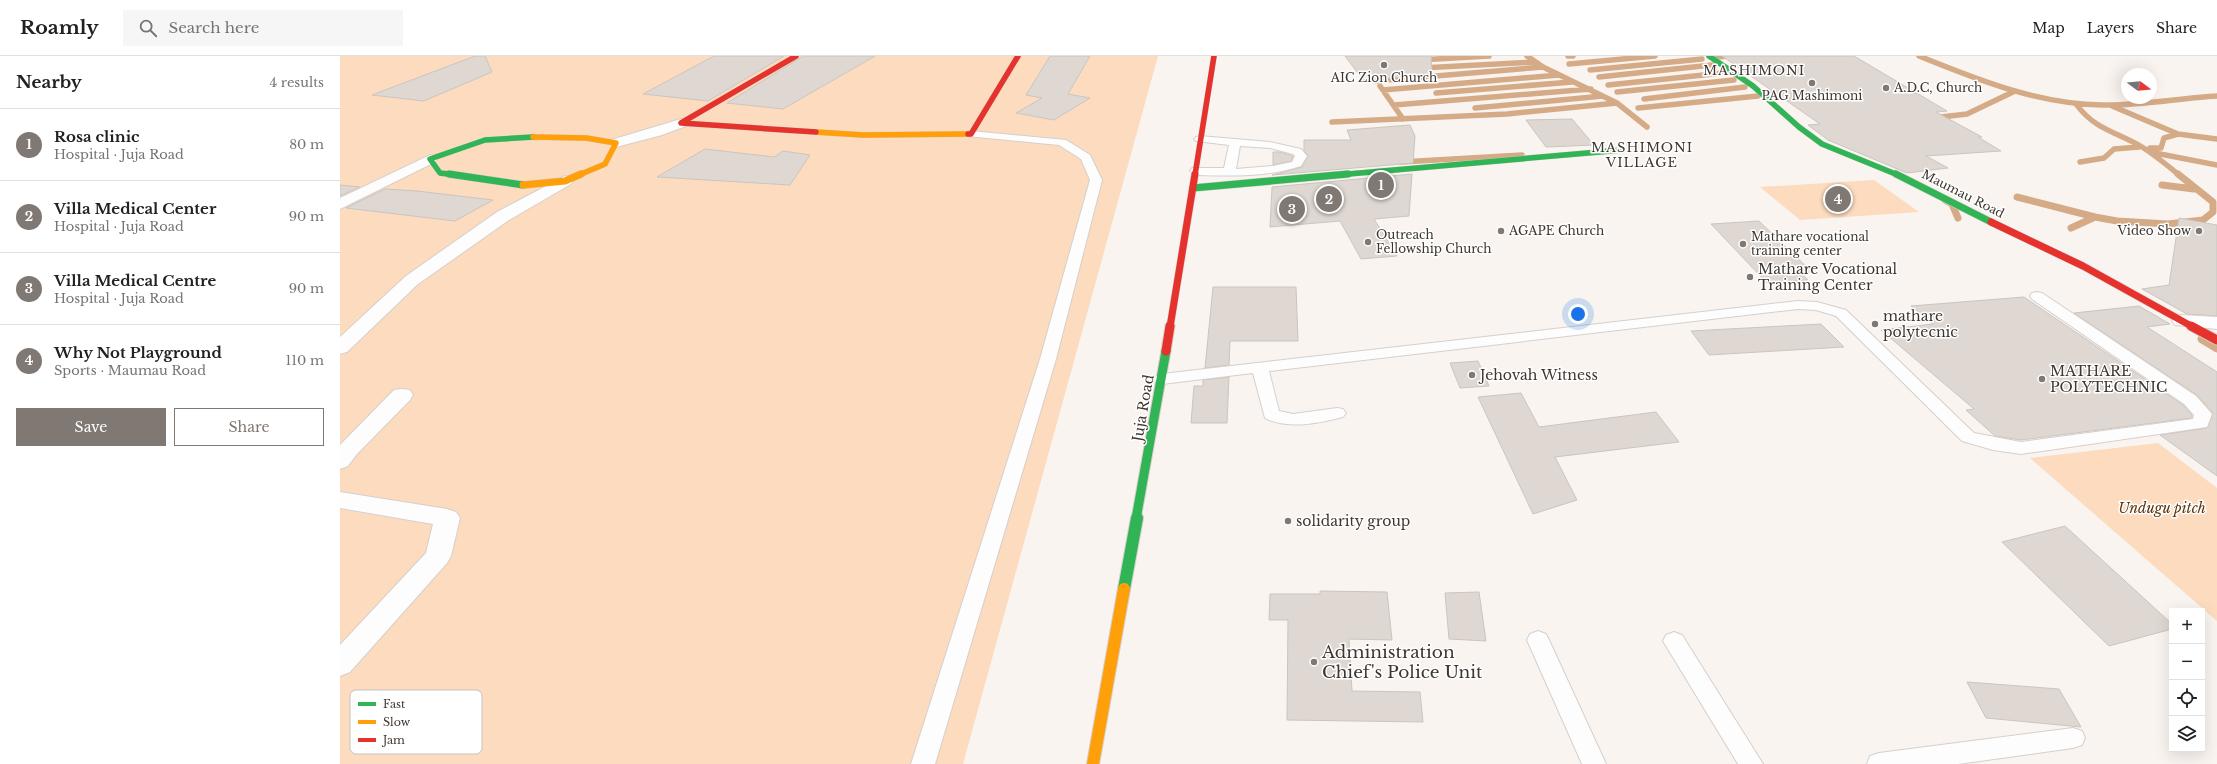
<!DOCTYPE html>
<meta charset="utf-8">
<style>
body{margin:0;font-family:"Libre Baskerville",serif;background:#f6f6f6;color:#202124}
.controls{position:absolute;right:12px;bottom:12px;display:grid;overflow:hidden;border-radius:0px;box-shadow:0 4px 16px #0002}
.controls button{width:36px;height:36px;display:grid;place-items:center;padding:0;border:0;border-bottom:1px solid #e0e0e0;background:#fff;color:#202124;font:20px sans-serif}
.compass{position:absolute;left:1781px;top:12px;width:36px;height:36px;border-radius:50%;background:#fff;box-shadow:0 4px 16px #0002;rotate:106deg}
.you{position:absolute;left:1238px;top:258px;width:14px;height:14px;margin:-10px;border:3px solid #fff;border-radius:50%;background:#1a73e8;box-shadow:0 0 0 6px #1a73e833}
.badge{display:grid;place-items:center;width:26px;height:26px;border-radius:50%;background:#807873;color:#fff;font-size:13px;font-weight:700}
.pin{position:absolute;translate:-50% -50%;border:2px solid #fff;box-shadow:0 1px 4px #0006}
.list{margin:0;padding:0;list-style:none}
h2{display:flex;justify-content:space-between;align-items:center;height:52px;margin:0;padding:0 16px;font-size:17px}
h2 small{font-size:13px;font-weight:400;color:#757577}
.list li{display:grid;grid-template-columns:26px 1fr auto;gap:12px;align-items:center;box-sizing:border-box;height:72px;padding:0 16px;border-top:1px solid #e0e0e0}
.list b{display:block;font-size:15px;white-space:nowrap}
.list p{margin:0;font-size:13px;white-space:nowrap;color:#757577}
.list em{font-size:13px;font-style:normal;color:#757577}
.actions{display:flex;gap:8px;padding:12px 16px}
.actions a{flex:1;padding:9px 0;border:1px solid #807873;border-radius:0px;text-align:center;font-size:14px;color:#807873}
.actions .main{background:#807873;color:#fff}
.icon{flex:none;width:22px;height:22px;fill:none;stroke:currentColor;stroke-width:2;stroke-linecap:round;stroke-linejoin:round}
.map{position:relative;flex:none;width:1877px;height:708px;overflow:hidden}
header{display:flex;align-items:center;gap:24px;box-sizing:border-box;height:56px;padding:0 20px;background:#fff;border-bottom:1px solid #e0e0e0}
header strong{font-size:19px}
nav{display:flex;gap:22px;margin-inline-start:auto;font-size:14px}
.search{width:280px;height:36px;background:#f6f6f6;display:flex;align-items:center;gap:10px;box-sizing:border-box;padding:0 14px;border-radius:0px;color:#757577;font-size:15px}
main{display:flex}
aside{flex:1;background:#fff}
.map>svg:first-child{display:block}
.green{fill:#fcdbbf}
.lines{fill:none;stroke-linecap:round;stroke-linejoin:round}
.stream-far2{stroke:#d5ab87;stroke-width:5.5}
.stream-far1{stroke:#d5ab87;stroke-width:7}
.stream{stroke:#d5ab87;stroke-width:9}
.building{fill:#ded7d2;stroke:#cbc5c0}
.lane-casing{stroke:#d6cfca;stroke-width:2}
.street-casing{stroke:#d6cfca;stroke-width:2}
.fast-far3-casing{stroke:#d6cfca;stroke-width:6}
.fast-far2-casing{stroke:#d6cfca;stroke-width:8}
.fast-far1-casing{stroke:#d6cfca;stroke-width:11}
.fast-casing{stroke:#d6cfca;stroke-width:14}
.slow-far2-casing{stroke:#d6cfca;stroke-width:6}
.slow-far1-casing{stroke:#d6cfca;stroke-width:8}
.slow-casing{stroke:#d6cfca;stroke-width:14}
.jam-far2-casing{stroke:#d6cfca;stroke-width:6}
.jam-far1-casing{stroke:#d6cfca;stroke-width:8}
.jam-casing{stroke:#d6cfca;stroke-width:11}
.lane{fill:#fefdfd;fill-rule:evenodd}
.street{fill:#fefdfd;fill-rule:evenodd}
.fast-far3{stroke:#30b455;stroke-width:5.5}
.fast-far2{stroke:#30b455;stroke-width:7}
.fast-far1{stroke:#30b455;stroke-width:9}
.fast{stroke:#30b455;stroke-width:12}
.slow-far2{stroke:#ff9f0a;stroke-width:5.5}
.slow-far1{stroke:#ff9f0a;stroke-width:7}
.slow{stroke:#ff9f0a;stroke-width:12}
.jam-far2{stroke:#e5322d;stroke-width:5.5}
.jam-far1{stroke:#e5322d;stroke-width:7}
.jam{stroke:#e5322d;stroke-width:9}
.poi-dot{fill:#807873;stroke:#fff;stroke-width:1.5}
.labels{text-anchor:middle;stroke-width:3;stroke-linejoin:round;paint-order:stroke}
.far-poi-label{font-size:12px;fill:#3f362f;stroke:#fff;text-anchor:start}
.far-street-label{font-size:12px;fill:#3f362f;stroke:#fff}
.far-neighbourhood-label{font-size:13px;letter-spacing:1px;fill:#3f362f;stroke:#fff}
.poi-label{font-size:14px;fill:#3f362f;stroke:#fff;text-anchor:start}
.street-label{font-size:14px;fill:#3f362f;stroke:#fff}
.park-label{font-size:14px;font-style:italic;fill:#5d360f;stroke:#fff}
.near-poi-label{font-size:17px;fill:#3f362f;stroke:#fff;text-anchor:start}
.key{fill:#fff;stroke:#c5c3c1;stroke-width:1}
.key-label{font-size:11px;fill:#3f362f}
</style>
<header>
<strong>Roamly</strong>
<div class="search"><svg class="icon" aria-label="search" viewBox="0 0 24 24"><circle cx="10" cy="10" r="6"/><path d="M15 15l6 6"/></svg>Search here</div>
<nav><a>Map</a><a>Layers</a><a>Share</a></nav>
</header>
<main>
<aside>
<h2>Nearby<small>4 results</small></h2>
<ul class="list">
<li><span class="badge">1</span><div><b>Rosa clinic</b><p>Hospital · Juja Road</p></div><em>80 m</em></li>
<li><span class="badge">2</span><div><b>Villa Medical Center</b><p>Hospital · Juja Road</p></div><em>90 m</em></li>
<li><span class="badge">3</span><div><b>Villa Medical Centre</b><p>Hospital · Juja Road</p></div><em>90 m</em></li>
<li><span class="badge">4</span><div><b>Why Not Playground</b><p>Sports · Maumau Road</p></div><em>110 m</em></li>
</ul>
<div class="actions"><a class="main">Save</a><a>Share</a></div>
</aside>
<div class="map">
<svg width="1877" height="708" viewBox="0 0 1877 708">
<rect width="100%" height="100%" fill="#f9f4f0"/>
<path class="green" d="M0,0H818L623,708H0Z
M1534,124L1579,156L1460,164L1420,131Z
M1818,387L1877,432V565L1690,402Z"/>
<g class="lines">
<path class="stream-far2" d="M1187,0L1203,11L1277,47L1307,71
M1228,0H1233
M1579,0C1638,24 1698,48 1762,49C1801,50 1839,42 1877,40
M1378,1L1388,0
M1079,4L1149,0
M1229,8L1315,0
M1081,12L1195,6
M1250,14L1362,3
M1259,21L1372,9
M1035,25L1203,11
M1268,29L1383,17
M1040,30L1063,63
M1043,34L1219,19
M1277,36L1394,24
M1096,37L1232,26
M1428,38L1449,36
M1304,43L1405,31
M1736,48C1755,74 1777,76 1802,91C1815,99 1827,109 1839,119
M1054,49L1251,33
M1772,50L1838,78L1877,83
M1135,52L1263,40
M1298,52L1418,40
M1593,62L1627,58L1675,35
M992,66L1167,58L1277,47
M1810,92H1821L1824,82L1838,78
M1810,96L1877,109
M1061,106L1182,99
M1740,106L1764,102L1774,93L1799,91"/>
<path class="stream-far1" d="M1822,129L1854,133
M1677,141L1755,161
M1605,144L1612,148L1618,162
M1731,172L1755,161L1777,165L1828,168L1863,164L1873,156V146L1838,118"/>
<path class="stream" d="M1862,283L1877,292"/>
</g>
<path class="building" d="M135,0H145L152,16L84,45L32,39Z
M374,0H444L368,45L303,38Z
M463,0H535L443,53L387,47Z
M710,0H750L728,38L750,42L714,64L676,57L702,42L686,39Z
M1005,0H1091L1092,19L1023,24Z
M1382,0H1514L1607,55L1596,56L1642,81H1638L1661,95L1586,100L1608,112L1567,117L1488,84L1468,69L1480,68Z
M1232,63L1254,89L1206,91L1186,64Z
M1070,69L1075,80L1073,107L932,119L962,111L968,100L964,94V84H1011L1007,74Z
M365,93L434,101L443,95L470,99L450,129L317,121Z
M933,96H940L953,100L951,105L933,109Z
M1072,118L1069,160L1034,163L1057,200L1021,203L1000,165L930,171L932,131Z
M0,129L20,131L0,140Z
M45,133L77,135L153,144L115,165L6,152Z
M1839,162L1877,169V260L1847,258L1802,233L1829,229Z
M1419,165L1472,216L1461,217L1468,224L1427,227L1371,168Z
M873,231H956L958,285H890L889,309L865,312Z
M1684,241L1843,349L1852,359V362L1681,384L1655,380L1626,354L1634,353L1541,274L1593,268L1571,250Z
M1799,250L1830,268L1807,271L1877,316V420L1820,379L1867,372L1873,357L1857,339L1734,257Z
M1481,268L1504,291L1369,299L1351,275Z
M1138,305L1149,330L1120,332L1110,307Z
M889,321L887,367H851L854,330H863V324Z
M1181,337L1199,371L1316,356L1339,386L1215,401L1237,444L1193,458L1138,341Z
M1725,470L1832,568V573L1769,590L1662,486Z
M980,535L1047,536L1052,584L1009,583L1012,635L1080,636L1083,666L947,664L948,564H929L930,538H980Z
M1139,536L1146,585L1109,583L1105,537Z
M1627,626L1719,633L1741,671L1646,662Z"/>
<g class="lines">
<g class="lane-casing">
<path id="lane" d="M631,75L726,84L750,99L762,124L716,303L595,708H571L700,303L750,124L741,103L719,89L627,80L625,78L627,76Z
M860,80L930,86L961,93L967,100L961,110C926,121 892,120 856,119L850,115L852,112H884L889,89L856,85L854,83L856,81ZM900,90L930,92L953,98L955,100L952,106L933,110L896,113Z
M1697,236L1702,237L1856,340L1872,358L1867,371L1681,398L1653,394L1622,385L1496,260L1476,254L1458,253L929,315L939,355L953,358L997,352L1003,353L1006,357L1003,361C979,367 948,374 925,362L913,317L822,328L816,326L814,323L816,320L822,318L1458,245L1477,246L1506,254L1634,377L1681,386L1853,363L1854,359L1844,348L1692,243L1690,240L1692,237Z
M1198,575L1206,578L1209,584L1266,708H1242L1187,584L1190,578Z
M1334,576L1342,579L1423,708H1398L1323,585L1326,579Z
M1733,672L1742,675L1745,682L1742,689L1733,692L1618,708H1527L1530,700L1539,697Z"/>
</g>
<g class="street-casing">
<path id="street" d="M341,63L346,64L348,67L346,70L322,79L276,91L269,87L271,84Z
M90,99L95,100L97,103L95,106L0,153V142Z
M225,120L231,122L233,125L231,128L169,164L78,228L7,296L0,298V281L66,220L157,156Z
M1842,259L1877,261V273L1835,269L1832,265L1835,261Z
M62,333L70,334L73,339L70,344L16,399L8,410L0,413V389L54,334Z
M0,436L107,453L116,456L120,462L111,500L107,507L10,616L0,620V589L86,497L93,468L0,452Z"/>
</g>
<g class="fast-far3-casing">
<path id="fast-far3" d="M1369,0L1413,30L1459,71L1482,88L1558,119
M116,119L100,117L90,103L145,84L193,81
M997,119L1282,94"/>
</g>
<g class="fast-far2-casing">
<path id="fast-far2" d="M109,118L183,129
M1556,118L1651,166
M853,132L1008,118"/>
</g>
<g class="fast-far1-casing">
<path id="fast-far1" d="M796,463L826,295"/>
</g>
<g class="fast-casing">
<path id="fast" d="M784,533L797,462"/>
</g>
<g class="slow-far2-casing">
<path id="slow-far2" d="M476,76L523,79L628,78
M193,81L246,82L276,87L265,108L239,119"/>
</g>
<g class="slow-far1-casing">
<path id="slow-far1" d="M183,129L225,125L241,118"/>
</g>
<g class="slow-casing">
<path id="slow" d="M753,708L784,533"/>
</g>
<g class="jam-far2-casing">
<path id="jam-far2" d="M456,0L341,67L476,76
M628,78H631L678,0
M855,119L874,0"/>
</g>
<g class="jam-far1-casing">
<path id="jam-far1" d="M1651,166L1743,210L1853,271
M830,271L855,118"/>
</g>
<g class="jam-casing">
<path id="jam" d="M1851,270L1877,284
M826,295L830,270"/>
</g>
<use href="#lane" class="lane"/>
<use href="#street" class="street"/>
<use href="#fast-far3" class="fast-far3"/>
<use href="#fast-far2" class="fast-far2"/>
<use href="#fast-far1" class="fast-far1"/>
<use href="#fast" class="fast"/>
<use href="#slow-far2" class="slow-far2"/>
<use href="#slow-far1" class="slow-far1"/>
<use href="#slow" class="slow"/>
<use href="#jam-far2" class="jam-far2"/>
<use href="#jam-far1" class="jam-far1"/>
<use href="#jam" class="jam"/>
</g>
<g class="poi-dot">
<circle cx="1044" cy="9" r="4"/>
<circle cx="1472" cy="27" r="4"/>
<circle cx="1546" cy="32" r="4"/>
<circle cx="1161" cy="175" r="4"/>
<circle cx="1859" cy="175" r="4"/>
<circle cx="1028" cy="186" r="4"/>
<circle cx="1403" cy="188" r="4"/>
<circle cx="1410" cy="221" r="4"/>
<circle cx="1535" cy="268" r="4"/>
<circle cx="1132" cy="319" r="4"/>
<circle cx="1702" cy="323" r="4"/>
<circle cx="948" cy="465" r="4"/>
<circle cx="974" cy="606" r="4"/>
</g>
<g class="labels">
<g class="far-poi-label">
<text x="1044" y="26" text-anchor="middle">AIC Zion Church</text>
<text x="1554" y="36">A.D.C, Church</text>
<text x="1472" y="44" text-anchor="middle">PAG Mashimoni</text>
<text x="1169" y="179">AGAPE Church</text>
<text x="1851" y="179" text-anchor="end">Video Show</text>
<text x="1036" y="183">Outreach<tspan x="1036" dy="14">Fellowship Church</tspan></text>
<text x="1411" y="185">Mathare vocational<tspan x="1411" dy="14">training center</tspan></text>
</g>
<g class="far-street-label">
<text transform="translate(1623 138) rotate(27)" y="4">Maumau Road</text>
</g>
<g class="far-neighbourhood-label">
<text x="1414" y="19">MASHIMONI</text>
<text x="1302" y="96">MASHIMONI<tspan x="1302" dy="15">VILLAGE</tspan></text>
</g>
<g class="poi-label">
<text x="1418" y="218">Mathare Vocational<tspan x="1418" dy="16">Training Center</tspan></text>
<text x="1543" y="265">mathare<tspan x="1543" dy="16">polytecnic</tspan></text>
<text x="1710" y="320">MATHARE<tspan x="1710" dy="16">POLYTECHNIC</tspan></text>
<text x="1140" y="324">Jehovah Witness</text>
<text x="956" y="470">solidarity group</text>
</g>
<g class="street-label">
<text transform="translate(803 352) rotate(-80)" y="5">Juja Road</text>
</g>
<g class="park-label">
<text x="1822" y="457">Undugu pitch</text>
</g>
<g class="near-poi-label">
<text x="982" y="602">Administration<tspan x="982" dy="20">Chief's Police Unit</tspan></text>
</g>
</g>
<rect x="10" y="634" width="132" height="64" rx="6" class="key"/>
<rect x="18" y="646" width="18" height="4" fill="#30b455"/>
<rect x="18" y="664" width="18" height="4" fill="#ff9f0a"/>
<rect x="18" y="682" width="18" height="4" fill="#e5322d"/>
<g class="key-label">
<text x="43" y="652">Fast</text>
<text x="43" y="670">Slow</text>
<text x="43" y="688">Jam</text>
</g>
</svg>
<div class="controls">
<button>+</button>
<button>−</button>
<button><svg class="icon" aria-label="locate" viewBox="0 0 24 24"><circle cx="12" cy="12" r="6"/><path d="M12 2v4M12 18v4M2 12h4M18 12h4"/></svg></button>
<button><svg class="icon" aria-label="layers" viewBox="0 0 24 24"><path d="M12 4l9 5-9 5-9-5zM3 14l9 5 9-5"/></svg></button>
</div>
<svg class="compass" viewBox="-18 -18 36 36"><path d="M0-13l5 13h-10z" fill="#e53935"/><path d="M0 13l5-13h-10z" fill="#757577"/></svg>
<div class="you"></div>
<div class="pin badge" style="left:1041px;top:129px">1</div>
<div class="pin badge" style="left:989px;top:143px">2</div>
<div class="pin badge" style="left:952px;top:153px">3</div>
<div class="pin badge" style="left:1498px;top:143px">4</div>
</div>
</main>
